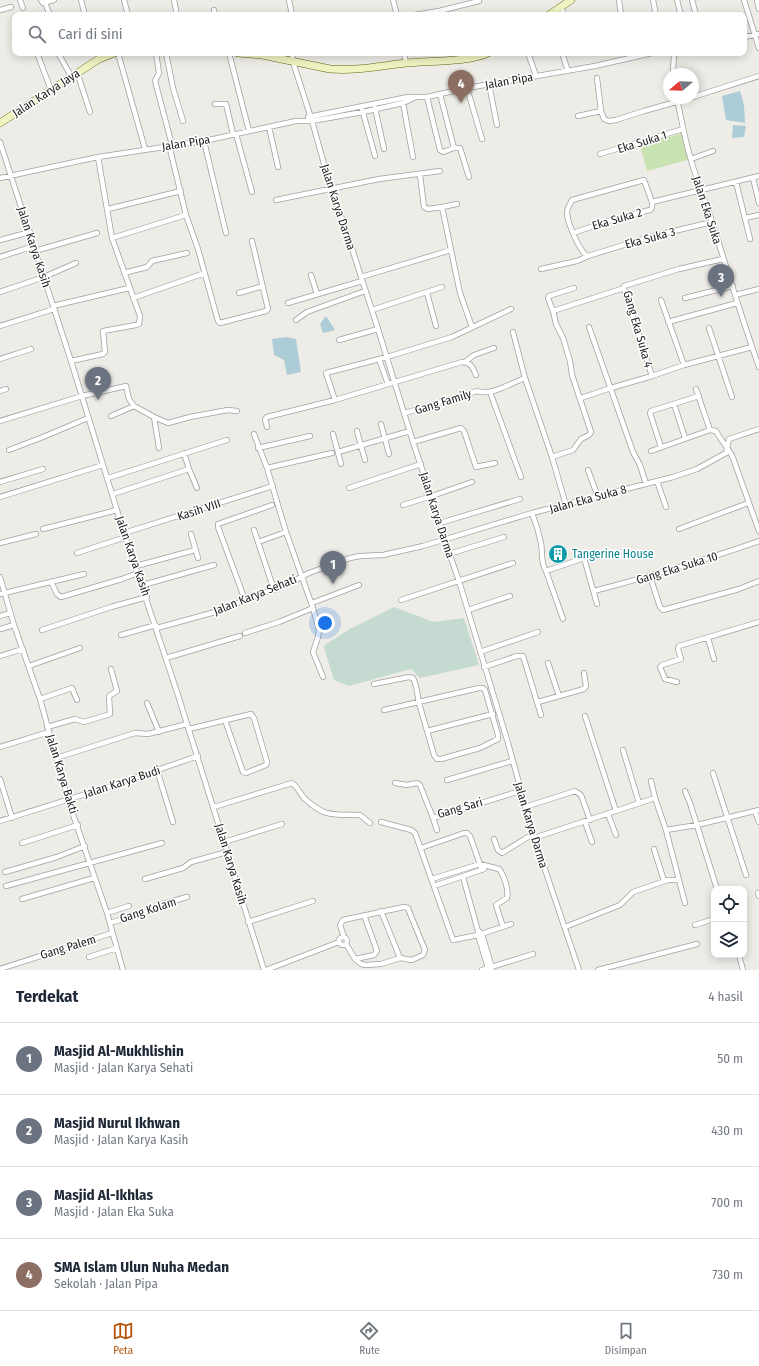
<!DOCTYPE html>
<html lang="id">
<meta charset="utf-8">
<style>
body{margin:0;font-family:"Fira Sans Condensed",sans-serif;background:#f6f6f7;color:#1f2937}
.controls{position:absolute;right:12px;bottom:12px;display:grid;overflow:hidden;border-radius:8px;box-shadow:0 2px 10px #0003}
.controls button{width:36px;height:36px;display:grid;place-items:center;padding:0;border:0;border-bottom:1px solid #e0e1e3;background:#fff;color:#1f2937;font:20px sans-serif}
.compass{position:absolute;left:663px;top:68px;width:36px;height:36px;border-radius:50%;background:#fff;box-shadow:0 2px 10px #0003;rotate:251deg}
.you{position:absolute;left:325px;top:623px;width:14px;height:14px;margin:-10px;border:3px solid #fff;border-radius:50%;background:#1a73e8;box-shadow:0 0 0 6px #1a73e833}
.badge{display:grid;place-items:center;width:26px;height:26px;border-radius:50%;background:#b45309;color:#fff;font-size:13px;font-weight:700}
.pin{position:absolute;translate:-50% -33px;filter:drop-shadow(0 1px 2px #0008)}
.pin::after{content:'';position:absolute;top:21px;width:14px;height:12px;background:inherit;clip-path:polygon(0 0,100% 0,50% 100%)}
.list{margin:0;padding:0;list-style:none}
h2{display:flex;justify-content:space-between;align-items:center;height:52px;margin:0;padding:0 16px;font-size:17px}
h2 small{font-size:13px;font-weight:400;color:#747a83}
.list li{display:grid;grid-template-columns:26px 1fr auto;gap:12px;align-items:center;box-sizing:border-box;height:72px;padding:0 16px;border-top:1px solid #e0e1e3}
.list b{display:block;font-size:15px;white-space:nowrap}
.list p{margin:0;font-size:13px;white-space:nowrap;color:#747a83}
.list em{font-size:13px;font-style:normal;color:#747a83}
.icon{flex:none;width:22px;height:22px;fill:none;stroke:currentColor;stroke-width:2;stroke-linecap:round;stroke-linejoin:round}
.map{position:relative;flex:none;width:759px;height:970px;overflow:hidden}
.search{position:absolute;background:#fff;box-shadow:0 2px 10px #0003;left:12px;right:12px;top:12px;height:44px;display:flex;align-items:center;gap:10px;box-sizing:border-box;padding:0 14px;border-radius:8px;color:#747a83;font-size:15px}
.sheet{height:340px;background:#fff}
nav{display:flex;justify-content:space-around;align-items:center;box-sizing:border-box;height:56px;border-top:1px solid #e0e1e3;background:#fff;font-size:11px;color:#747a83}
nav a{display:grid;justify-items:center;gap:2px}
nav .on{color:#b45309}
.map>svg:first-child{display:block}
.grass{fill:#c9e2b2}
.wetland{fill:#c5dbd1}
.water{fill:#accdd7}
.lines{fill:none;stroke-linecap:round;stroke-linejoin:round}
.street-casing{stroke:#a0a0a0;stroke-width:6}
.secondary-casing{stroke:#5f6a12;stroke-width:8}
.street{stroke:#fff;stroke-width:4.5}
.secondary{stroke:#eff2c1;stroke-width:7}
.labels{text-anchor:middle;stroke-width:3;stroke-linejoin:round;paint-order:stroke}
.street-label{font-size:12px;fill:#1f1f1f;stroke:#fff}
.culture-label{font-size:12px;fill:#0d838f;stroke:#fff;text-anchor:start}
</style>
<div class="map">
<svg width="759" height="970" viewBox="0 0 759 970">
<rect width="100%" height="100%" fill="#eeece6"/>
<path class="grass" d="M683,133L691,159L647,171L640,145Z"/>
<path class="wetland" d="M394,607L434,622L464,618L479,665L420,678L411,669L349,686L334,680L324,648L325,645L350,629Z"/>
<path class="water" d="M740,91L744,105L745,123L726,120L722,96Z
M733,125L746,126L744,137L732,138Z
M326,316L335,330L323,333L320,324Z
M286,337L296,339L301,372L287,375L284,360L274,355L272,339Z"/>
<g class="lines">
<g class="street-casing">
<path id="street" d="M20,0L23,8
M41,0L43,3L54,0
M81,0L85,15
M124,0L128,15
M174,0L177,15
M289,0L292,15
M393,0L397,15
M619,0L621,15
M653,0L656,15
M677,0L680,12
M692,0L696,15
M744,0L759,48
M757,0L759,9
M45,3L50,15
M561,7L564,15
M0,10L11,7
M214,10L215,15
M414,15L439,11L479,1
M744,37L759,34
M37,53L51,90
M58,53L71,76
M118,53L145,149
M156,53L159,73L155,81L172,145
M166,53L173,88L183,121
M229,53L249,131
M292,53L293,62L312,121L331,189L345,227L378,329L413,442L440,523L444,538L459,581L508,743L533,834L579,970
M404,53L406,63
M528,53L536,76
M562,53L568,71
M77,72L90,112
M673,74L674,53
M597,78L601,111L604,119L609,121L616,120L644,111L690,98
M489,84L497,125
M467,88L482,139
M440,94L454,148
M427,97L440,150L443,152L454,148H460L469,177
M693,97L759,76
M677,98C681,119 685,140 691,160C697,181 705,201 712,221C727,270 742,319 759,367
M403,103L413,157
M215,104H226L233,134
M375,108L384,149
M362,109L375,156
M578,116L601,111
M308,117L408,97H427L467,88L595,66L652,53
M269,127L278,167
M236,134L252,192
M204,141L226,233
M0,142L71,361L124,533L177,692L264,970
M169,145L186,215L198,249L218,321L220,323L266,311L268,309L252,241
M600,154L683,129
M691,159L713,151
M420,175L424,207L428,209L442,207L460,293L472,327
M0,178L98,157L204,141L296,121H312L363,112L403,103L414,98
M753,178L759,203
M736,182L750,239
M276,200L379,179L440,171
M442,207L457,204
M108,209L181,191
M745,218L759,215
M573,233L614,219L650,210L652,208V202L759,176
M112,238L186,215
M0,240L30,232
M35,251L97,233
M588,256C580,253 567,222 567,212C567,209 570,204 572,200L644,180L652,202
M0,257L34,246
M541,269L577,261L588,256L653,236L712,222
M124,273L147,267L152,261L187,253
M311,275L317,294
M361,277L451,250
M574,288L549,296L548,298L553,311L624,288
M0,292L44,277L76,263
M239,293L263,286
M427,293L436,326
M735,295L759,289
M133,298L205,273
M685,298L733,286
M661,300L684,365
M288,303L362,281
M53,306L129,288
M372,310L442,287
M296,320L307,312L365,291
M668,322L737,303
M0,326L54,309
M589,327L633,452L640,465L646,484
M709,328L732,397
M513,332L525,378L552,457L566,505
M339,340L378,329
M0,359L31,349
M379,359L388,384
M71,361L103,354L105,352L103,331L136,325L139,324L140,316L112,238L98,157
M465,362L474,355L494,348
M652,376L624,289V286L679,269L723,259
M696,389L710,430
M0,391L6,389
M490,392L521,477
M581,398L611,388L652,376L684,365L752,347
M335,400L326,373L387,357L452,337L511,309
M674,404L685,438
M405,413L477,391C492,396 511,383 525,378
M111,416L134,406
M154,417L159,448
M0,421L82,396L126,386L129,399L134,406L154,417L168,423L190,417L228,410L237,411
M381,424L389,454
M267,427L265,419L267,417L335,400L462,362C471,362 473,368 476,375
M357,431L365,460
M254,434L267,468L286,532L313,608L319,630L318,637L313,652L323,677
M333,434L341,464
M413,442L461,428L464,431L476,467L495,463
M661,447L650,413L651,411L699,396
M258,448L310,436
M9,450L43,437L88,418
M651,451L710,430L716,431C721,441 729,448 733,458L759,531
M338,452L410,431
M184,453L189,469L197,488
M552,457L573,450L581,439L589,435L591,432L572,375L570,361L563,338L556,324L553,311
M267,468L332,453
M588,470L598,497
M108,478L227,440
M657,481L666,507
M0,482L43,469
M349,488L421,464
M113,494L189,469
M0,497L103,465
M403,505L432,496L472,482
M532,513C536,523 539,533 541,543C543,554 540,561 546,571L563,619
M440,523L520,499
M43,529L117,510
M679,529L748,503
M254,530L274,590
M124,533L273,486
M191,534L198,558
M258,542L286,532
M0,543L36,534
M77,553L126,537
M449,554L504,537
M136,566L195,550
M546,571L584,558L597,604
M650,576L660,607L663,610L739,589L759,581
M0,577L14,625L40,699L68,800L107,913L123,970
M51,582L57,594L61,597L122,579L138,573
M143,585L214,565
M594,591C650,576 705,560 759,541
M0,594L84,574
M245,600L218,527V524L272,505
M401,600L513,563
M312,603L359,585
M468,610L510,596
M0,616L10,613
M157,628L215,612L245,600L288,584L309,573L350,558L360,556L383,555L423,546L532,513L673,477L697,469L726,453L729,439L759,429
M0,629L14,625
M42,630L111,607L147,597
M245,633L279,622L313,608
M121,635L156,625
M708,638L714,659
M480,652L538,632
M0,656L23,649
M166,658L240,636
M548,663L559,696
M29,666L80,648
M484,667L517,656H523L541,715
M677,682L665,679L660,667L662,665L681,659L678,649L679,646L759,622
M374,684L409,677L413,678C417,685 417,694 419,703C424,720 429,738 434,755L437,759H441L480,748L498,739V735L485,690L483,688H479L384,710
M40,699L72,688L77,700
M538,702L584,689L586,686L584,673
M147,703L159,732
M585,716L616,811
M47,727L75,719L84,722L110,714L109,696L117,691L111,669
M189,729L251,714L254,718L267,762L266,765L246,773L243,772L225,720
M427,731L493,714
M0,747L49,732
M623,750L639,803
M56,758L135,733L148,734L187,724
M157,770L173,822
M713,773L746,875
M0,779L12,818
M447,780L512,761
M651,781L655,798L666,830L685,903
M395,783L407,785L417,783L420,785L433,818L437,830
M685,791L690,803L717,889
M214,807L292,783C297,786 300,793 304,798C325,818 333,814 360,815L370,823
M525,807L575,791L581,795L590,820
M755,811L759,822
M608,814L616,835
M433,818L520,791
M0,821L111,786L198,756
M381,822L411,830L415,833L453,940L478,935L511,924
M585,822L592,842
M666,830L697,825L759,810
M534,838L655,798
M494,839L498,850L502,853L533,834
M224,842L282,824
M22,843L78,825
M421,848L464,833H467L470,836L482,870
M654,849L664,881
M5,872L57,857L85,846
M463,877L478,931V935L488,968L490,970
M145,879L183,868L191,862L227,852
M432,879L480,864L499,869C504,875 509,890 507,898L496,905L503,927
M6,886L162,843
M434,886L484,869
M758,893L759,896
M22,899L94,878
M381,911L400,958
M107,913L129,906
M248,922L313,901
M110,923L150,911L163,904L187,897
M695,925L714,919
M565,927L620,905L633,892L668,880H679
M480,932L482,934L492,968
M344,937L340,925L343,920L404,907L408,908L409,911L425,950L423,955L412,960L400,958L381,964L365,965L361,964L355,959L346,944
M339 941a4 4 0 1 1 8 0a4 4 0 1 1-8 0Z
M739,955L743,970
M89,957L117,948
M355,959L374,955L377,951L364,915
M0,969L112,933
M266,970L339,942
M482,970L533,954
M598,970L697,944"/>
</g>
<g class="secondary-casing">
<path id="secondary" d="M549,15L571,0
M238,53L262,55L330,69C358,71 379,66 406,63C427,61 471,62 488,53
M0,123L99,59L114,53"/>
</g>
<use href="#street" class="street"/>
<use href="#secondary" class="secondary"/>
</g>
<defs>
<g id="building-disc" transform="scale(1)"><circle r="9.5" fill="#0f9aa8" stroke="#fff"/><path d="M-4-6H4V6H1V3H-1V6H-4ZM-2.5-4.3h1.7v1.8h-1.7ZM.8-4.3h1.7v1.8H.8ZM-2.5-1h1.7V.8h-1.7ZM.8-1h1.7V.8H.8Z" fill="#fff"/></g>
</defs>
<g fill-rule="evenodd">
<use href="#building-disc" x="558" y="554"/>
</g>
<g class="labels">
<g class="street-label">
<text transform="translate(509 81) rotate(-10)" y="4">Jalan Pipa</text>
<text transform="translate(46 93) rotate(-33)" y="4">Jalan Karya Jaya</text>
<text transform="translate(642 142) rotate(-17)" y="4">Eka Suka 1</text>
<text transform="translate(186 143) rotate(-9)" y="4">Jalan Pipa</text>
<text transform="translate(338 207) rotate(72)" y="4">Jalan Karya Darma</text>
<text transform="translate(707 210) rotate(72)" y="4">Jalan Eka Suka</text>
<text transform="translate(617 219) rotate(-16)" y="4">Eka Suka 2</text>
<text transform="translate(650 238) rotate(-15)" y="4">Eka Suka 3</text>
<text transform="translate(34 247) rotate(72)" y="4">Jalan Karya Kasih</text>
<text transform="translate(638 329) rotate(74)" y="4">Gang Eka Suka 4</text>
<text transform="translate(443 402) rotate(-17)" y="4">Gang Family</text>
<text transform="translate(588 499) rotate(-15)" y="4">Jalan Eka Suka 8</text>
<text transform="translate(199 510) rotate(-18)" y="4">Kasih VIII</text>
<text transform="translate(437 515) rotate(72)" y="4">Jalan Karya Darma</text>
<text transform="translate(133 556) rotate(71)" y="4">Jalan Karya Kasih</text>
<text transform="translate(677 568) rotate(-17)" y="4">Gang Eka Suka 10</text>
<text transform="translate(255 595) rotate(-22)" y="4">Jalan Karya Sehati</text>
<text transform="translate(62 774) rotate(73)" y="4">Jalan Karya Bakti</text>
<text transform="translate(122 782) rotate(-18)" y="4">Jalan Karya Budi</text>
<text transform="translate(460 808) rotate(-16)" y="4">Gang Sari</text>
<text transform="translate(531 825) rotate(73)" y="4">Jalan Karya Darma</text>
<text transform="translate(231 864) rotate(73)" y="4">Jalan Karya Kasih</text>
<text transform="translate(148 910) rotate(-18)" y="4">Gang Kolam</text>
<text transform="translate(68 947) rotate(-17)" y="4">Gang Palem</text>
</g>
<g class="culture-label">
<text x="572" y="558">Tangerine House</text>
</g>
</g>
</svg>
<div class="controls">
<button><svg class="icon" aria-label="locate" viewBox="0 0 24 24"><circle cx="12" cy="12" r="6"/><path d="M12 2v4M12 18v4M2 12h4M18 12h4"/></svg></button>
<button><svg class="icon" aria-label="layers" viewBox="0 0 24 24"><path d="M12 4l9 5-9 5-9-5zM3 14l9 5 9-5"/></svg></button>
</div>
<svg class="compass" viewBox="-18 -18 36 36"><path d="M0-13l5 13h-10z" fill="#e53935"/><path d="M0 13l5-13h-10z" fill="#747a83"/></svg>
<div class="you"></div>
<div class="pin badge" style="left:333px;top:584px;background:#6b7280">1</div>
<div class="pin badge" style="left:98px;top:400px;background:#6b7280">2</div>
<div class="pin badge" style="left:721px;top:297px;background:#6b7280">3</div>
<div class="pin badge" style="left:461px;top:103px;background:#8d6e63">4</div>
<div class="search"><svg class="icon" aria-label="search" viewBox="0 0 24 24"><circle cx="10" cy="10" r="6"/><path d="M15 15l6 6"/></svg>Cari di sini</div>
</div>
<section class="sheet">
<h2>Terdekat<small>4 hasil</small></h2>
<ul class="list">
<li><span class="badge" style="background:#6b7280">1</span><div><b>Masjid Al-Mukhlishin</b><p>Masjid · Jalan Karya Sehati</p></div><em>50 m</em></li>
<li><span class="badge" style="background:#6b7280">2</span><div><b>Masjid Nurul Ikhwan</b><p>Masjid · Jalan Karya Kasih</p></div><em>430 m</em></li>
<li><span class="badge" style="background:#6b7280">3</span><div><b>Masjid Al-Ikhlas</b><p>Masjid · Jalan Eka Suka</p></div><em>700 m</em></li>
<li><span class="badge" style="background:#8d6e63">4</span><div><b>SMA Islam Ulun Nuha Medan</b><p>Sekolah · Jalan Pipa</p></div><em>730 m</em></li>
</ul>
</section>
<nav>
<a class="on"><svg class="icon" aria-label="map" viewBox="0 0 24 24"><path d="M3 6l6-2 6 2 6-2v14l-6 2-6-2-6 2zM9 4v14M15 6v14"/></svg>Peta</a>
<a><svg class="icon" aria-label="directions" viewBox="0 0 24 24"><path d="M12 3l9 9-9 9-9-9zM9 14v-3h6M13 9l2 2-2 2"/></svg>Rute</a>
<a><svg class="icon" aria-label="saved" viewBox="0 0 24 24"><path d="M7 4h10v16l-5-4-5 4z"/></svg>Disimpan</a>
</nav>
